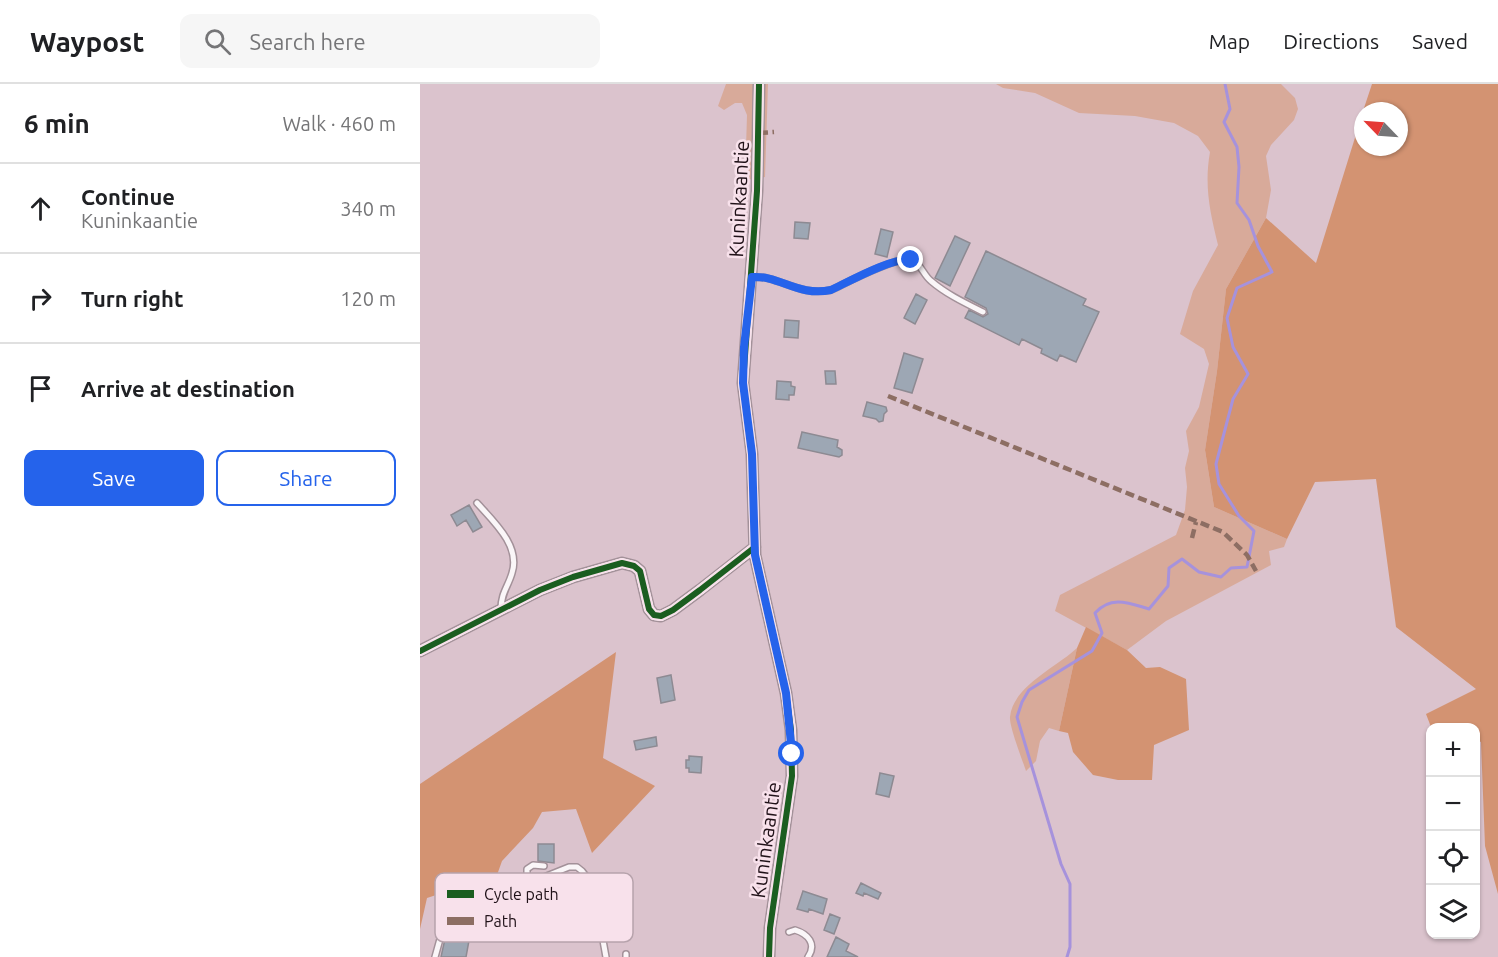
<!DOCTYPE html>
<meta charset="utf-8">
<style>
body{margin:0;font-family:Ubuntu,sans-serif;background:#f6f6f6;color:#202124}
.controls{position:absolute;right:18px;bottom:18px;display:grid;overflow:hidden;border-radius:12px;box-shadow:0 2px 4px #0004}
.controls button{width:54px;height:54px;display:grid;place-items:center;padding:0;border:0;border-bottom:2px solid #e0e0e0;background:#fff;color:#202124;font:30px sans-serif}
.compass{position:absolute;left:934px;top:18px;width:54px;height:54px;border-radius:50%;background:#fff;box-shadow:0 2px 4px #0004;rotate:295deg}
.stop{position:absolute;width:18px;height:18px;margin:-14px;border:4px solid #2563eb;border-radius:50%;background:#fff}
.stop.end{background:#2563eb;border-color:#fff;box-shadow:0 2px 6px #0008}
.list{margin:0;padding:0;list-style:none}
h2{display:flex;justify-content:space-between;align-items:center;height:78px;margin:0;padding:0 24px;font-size:26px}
h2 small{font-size:20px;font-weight:400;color:#757577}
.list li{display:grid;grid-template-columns:39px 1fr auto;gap:18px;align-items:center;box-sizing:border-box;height:90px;padding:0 24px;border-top:2px solid #e0e0e0}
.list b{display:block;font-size:22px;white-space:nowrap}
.list p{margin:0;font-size:20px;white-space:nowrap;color:#757577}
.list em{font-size:20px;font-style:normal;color:#757577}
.actions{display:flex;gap:12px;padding:18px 24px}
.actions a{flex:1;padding:14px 0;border:2px solid #2563eb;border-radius:12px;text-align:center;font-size:21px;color:#2563eb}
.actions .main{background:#2563eb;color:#fff}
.icon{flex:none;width:33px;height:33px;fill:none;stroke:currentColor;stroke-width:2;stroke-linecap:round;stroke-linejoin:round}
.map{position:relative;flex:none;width:1078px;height:873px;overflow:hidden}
header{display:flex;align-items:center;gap:36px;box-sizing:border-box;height:84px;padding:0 30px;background:#fff;border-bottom:2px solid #e0e0e0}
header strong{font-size:28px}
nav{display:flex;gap:33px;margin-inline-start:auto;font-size:21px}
.search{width:420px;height:54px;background:#f6f6f6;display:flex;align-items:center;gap:15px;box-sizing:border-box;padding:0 21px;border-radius:12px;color:#757577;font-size:22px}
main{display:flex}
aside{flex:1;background:#fff}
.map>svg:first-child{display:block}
.green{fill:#d8aa9a}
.forest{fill:#d39372}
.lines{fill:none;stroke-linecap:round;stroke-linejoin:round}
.stream{stroke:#a692dc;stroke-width:3}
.building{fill:#9da7b4;stroke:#8d8a92;stroke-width:1.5}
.service-casing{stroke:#a39199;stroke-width:8}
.minor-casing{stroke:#a39199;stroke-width:13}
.service{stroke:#faf6f8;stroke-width:5}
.minor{stroke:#faf6f8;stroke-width:10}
.quiet{stroke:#8d6e63;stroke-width:4.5;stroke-dasharray:9 4.5;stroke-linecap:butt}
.cycleway-casing{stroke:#f8e1eb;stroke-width:10}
.cycleway{stroke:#1b5e20;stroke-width:6}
.route{stroke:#2563eb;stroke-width:8}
.labels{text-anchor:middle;stroke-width:5;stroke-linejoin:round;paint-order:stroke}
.street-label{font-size:20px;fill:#201118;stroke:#f8e1eb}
.key{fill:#f8e1eb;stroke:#b7a3ac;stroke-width:1.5}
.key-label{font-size:16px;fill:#201118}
</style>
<header>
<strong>Waypost</strong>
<div class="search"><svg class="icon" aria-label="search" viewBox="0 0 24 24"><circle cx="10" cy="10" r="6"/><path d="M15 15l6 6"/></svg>Search here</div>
<nav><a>Map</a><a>Directions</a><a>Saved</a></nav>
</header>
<main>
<aside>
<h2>6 min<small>Walk · 460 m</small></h2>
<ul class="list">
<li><svg class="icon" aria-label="ahead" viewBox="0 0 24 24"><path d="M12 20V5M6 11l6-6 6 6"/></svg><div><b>Continue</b><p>Kuninkaantie</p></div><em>340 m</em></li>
<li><svg class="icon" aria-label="right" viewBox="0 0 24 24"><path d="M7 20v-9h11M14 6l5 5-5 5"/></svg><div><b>Turn right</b></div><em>120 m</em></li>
<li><svg class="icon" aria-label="arrive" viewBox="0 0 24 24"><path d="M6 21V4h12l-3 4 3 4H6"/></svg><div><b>Arrive at destination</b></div></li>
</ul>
<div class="actions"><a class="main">Save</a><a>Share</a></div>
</aside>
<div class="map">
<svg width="1078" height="873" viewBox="0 0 1078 873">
<rect width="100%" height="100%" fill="#dbc3cd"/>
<path class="green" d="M306,0H348L345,93L325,96L327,31L322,19H315L304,26L298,22Z
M576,0H861L875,14L878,25L874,36L851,61L846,72L851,106L846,134L806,205L797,287L785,366L794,423L867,455L864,463L849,467L851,481L746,537L707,566L635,527L640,511L756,451L765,426L767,403L765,384L769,367L766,347L779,323L789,280L784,265L760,250L773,207L798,161C790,128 784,102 790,68L778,52L754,39L715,32L659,29L615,9L583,4Z
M657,564L639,647L629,644L620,657L616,677L606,687C602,675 589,642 590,633C593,602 637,583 657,564Z"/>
<path class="forest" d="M952,0H1078V810L1065,762L1061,658L1056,656V644L1011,643L1006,630L1056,605L976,543L956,395L895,398L867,455L794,423L785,366L797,287L806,205L846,134L896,179L943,28V63H979V27H943Z
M666,543L707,566L726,584L740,583L766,595L769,646L734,661L732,696H698L673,691L653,668L648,649L639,647L657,564Z
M196,568L183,674L235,702L172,769L156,725L122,728L113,744L82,777L77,791L7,814L0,845V700Z"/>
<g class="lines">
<path class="stream" d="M647,873L650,863V800L641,780L597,633L602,618L609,606L672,567L682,549L675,529C691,511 709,519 729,525L748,502L749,484L762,475L779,488L801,493L811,484L827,483L834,447L819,432L799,400L796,380L813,315L828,290L813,263L807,234L817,204L852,188L838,162L829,136L817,119L819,83L817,63L804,38L810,25L805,0"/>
</g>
<path class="building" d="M375,138L390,139L388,155L374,154Z
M461,145L473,148L467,173L455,170Z
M535,152L550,159L530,202L515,194Z
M566,167L666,215L663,221L679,228L656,278L640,271L637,277L621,269L622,265L602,255L599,261L545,234L549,226L563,233L568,230L566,224L545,213Z
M496,210L507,216L495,240L484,234Z
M365,236L379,237L378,254L364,253Z
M484,269L503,275L492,309L474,304Z
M405,287H415L416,300H406Z
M357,297L371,298V302L375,303L374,311H369V316L356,315Z
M447,318L466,323L467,327L464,330L463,337L459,338L456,335L443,332Z
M382,348L418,356L417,363L422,366V371L419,373L378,364Z
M49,421L62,443L53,448L46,436L37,442L31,431Z
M251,591L255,616L241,619L237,594Z
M236,653L237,662L216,666L214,657Z
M269,672L282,673L281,689L269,688V684H266V676H269Z
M460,689L474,692L469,713L456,710Z
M118,760H134V779L118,777Z
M441,799L461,809L458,815L444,809L443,812L436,809Z
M383,807L407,815L403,830L389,825L388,828L377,825Z
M410,830L420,834L414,850L404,846Z
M27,846L50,851L46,873H21Z
M416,853L429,860L426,867L438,873H407Z"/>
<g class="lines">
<g class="service-casing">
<path id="service" d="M332,193C359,191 378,213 411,206C426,199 475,173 489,176C502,179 502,190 511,197C526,210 545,219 563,228
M57,419C73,437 101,462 92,489C88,503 81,509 81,525
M124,782L113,781L107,785V795L124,793L149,783H157L162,787L173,801L186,873
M369,848L375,846C388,850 397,860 388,873
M15,873L20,855
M206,873V870"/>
</g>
<g class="minor-casing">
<path id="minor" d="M339,0L337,107L323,299L332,370L335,471L366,609L371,646L372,692L350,844L349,873
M0,567L120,506L153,493L202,479L214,482L220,487L229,525L234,531L241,532L253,526L280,506L335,463"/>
</g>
<use href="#service" class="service"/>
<use href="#minor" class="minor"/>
<path class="quiet" d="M339,49L354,48
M468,312L803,448L827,471L836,487
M772,454L776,438
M160,854L131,850L128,827L129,816C140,805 160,807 175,807"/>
<g class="cycleway-casing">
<path id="cycleway" d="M339,0L337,107L323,299L332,370L335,471L366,609L371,646L372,692L350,844L349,873
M0,567L120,506L153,493L202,479L214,482L220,487L229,525L234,531L241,532L253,526L280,506L335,463"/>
</g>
<use href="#cycleway" class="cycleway"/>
</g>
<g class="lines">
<path class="route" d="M372,670L366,609L335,471L332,370L323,299L324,263L332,193C359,191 378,213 411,206C430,197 473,173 491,176"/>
</g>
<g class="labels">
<g class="street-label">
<text transform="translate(319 115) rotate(-87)" y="7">Kuninkaantie</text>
<text transform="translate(346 756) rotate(-82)" y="7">Kuninkaantie</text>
</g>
</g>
<rect x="15" y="789" width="198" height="69" rx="9" class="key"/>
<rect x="27" y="806" width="27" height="8" fill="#1b5e20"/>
<rect x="27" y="833" width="27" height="8" fill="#8d6e63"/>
<g class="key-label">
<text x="64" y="816">Cycle path</text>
<text x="64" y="843">Path</text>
</g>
</svg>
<div class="controls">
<button>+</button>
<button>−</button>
<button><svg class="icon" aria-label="locate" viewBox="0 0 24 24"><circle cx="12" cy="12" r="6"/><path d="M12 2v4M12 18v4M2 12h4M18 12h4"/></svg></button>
<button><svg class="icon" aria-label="layers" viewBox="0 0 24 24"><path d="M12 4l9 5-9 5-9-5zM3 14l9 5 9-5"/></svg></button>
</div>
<svg class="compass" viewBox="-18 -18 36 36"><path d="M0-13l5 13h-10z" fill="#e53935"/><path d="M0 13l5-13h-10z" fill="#757577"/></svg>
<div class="stop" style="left:372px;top:670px"></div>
<div class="stop end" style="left:491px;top:176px"></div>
</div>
</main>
